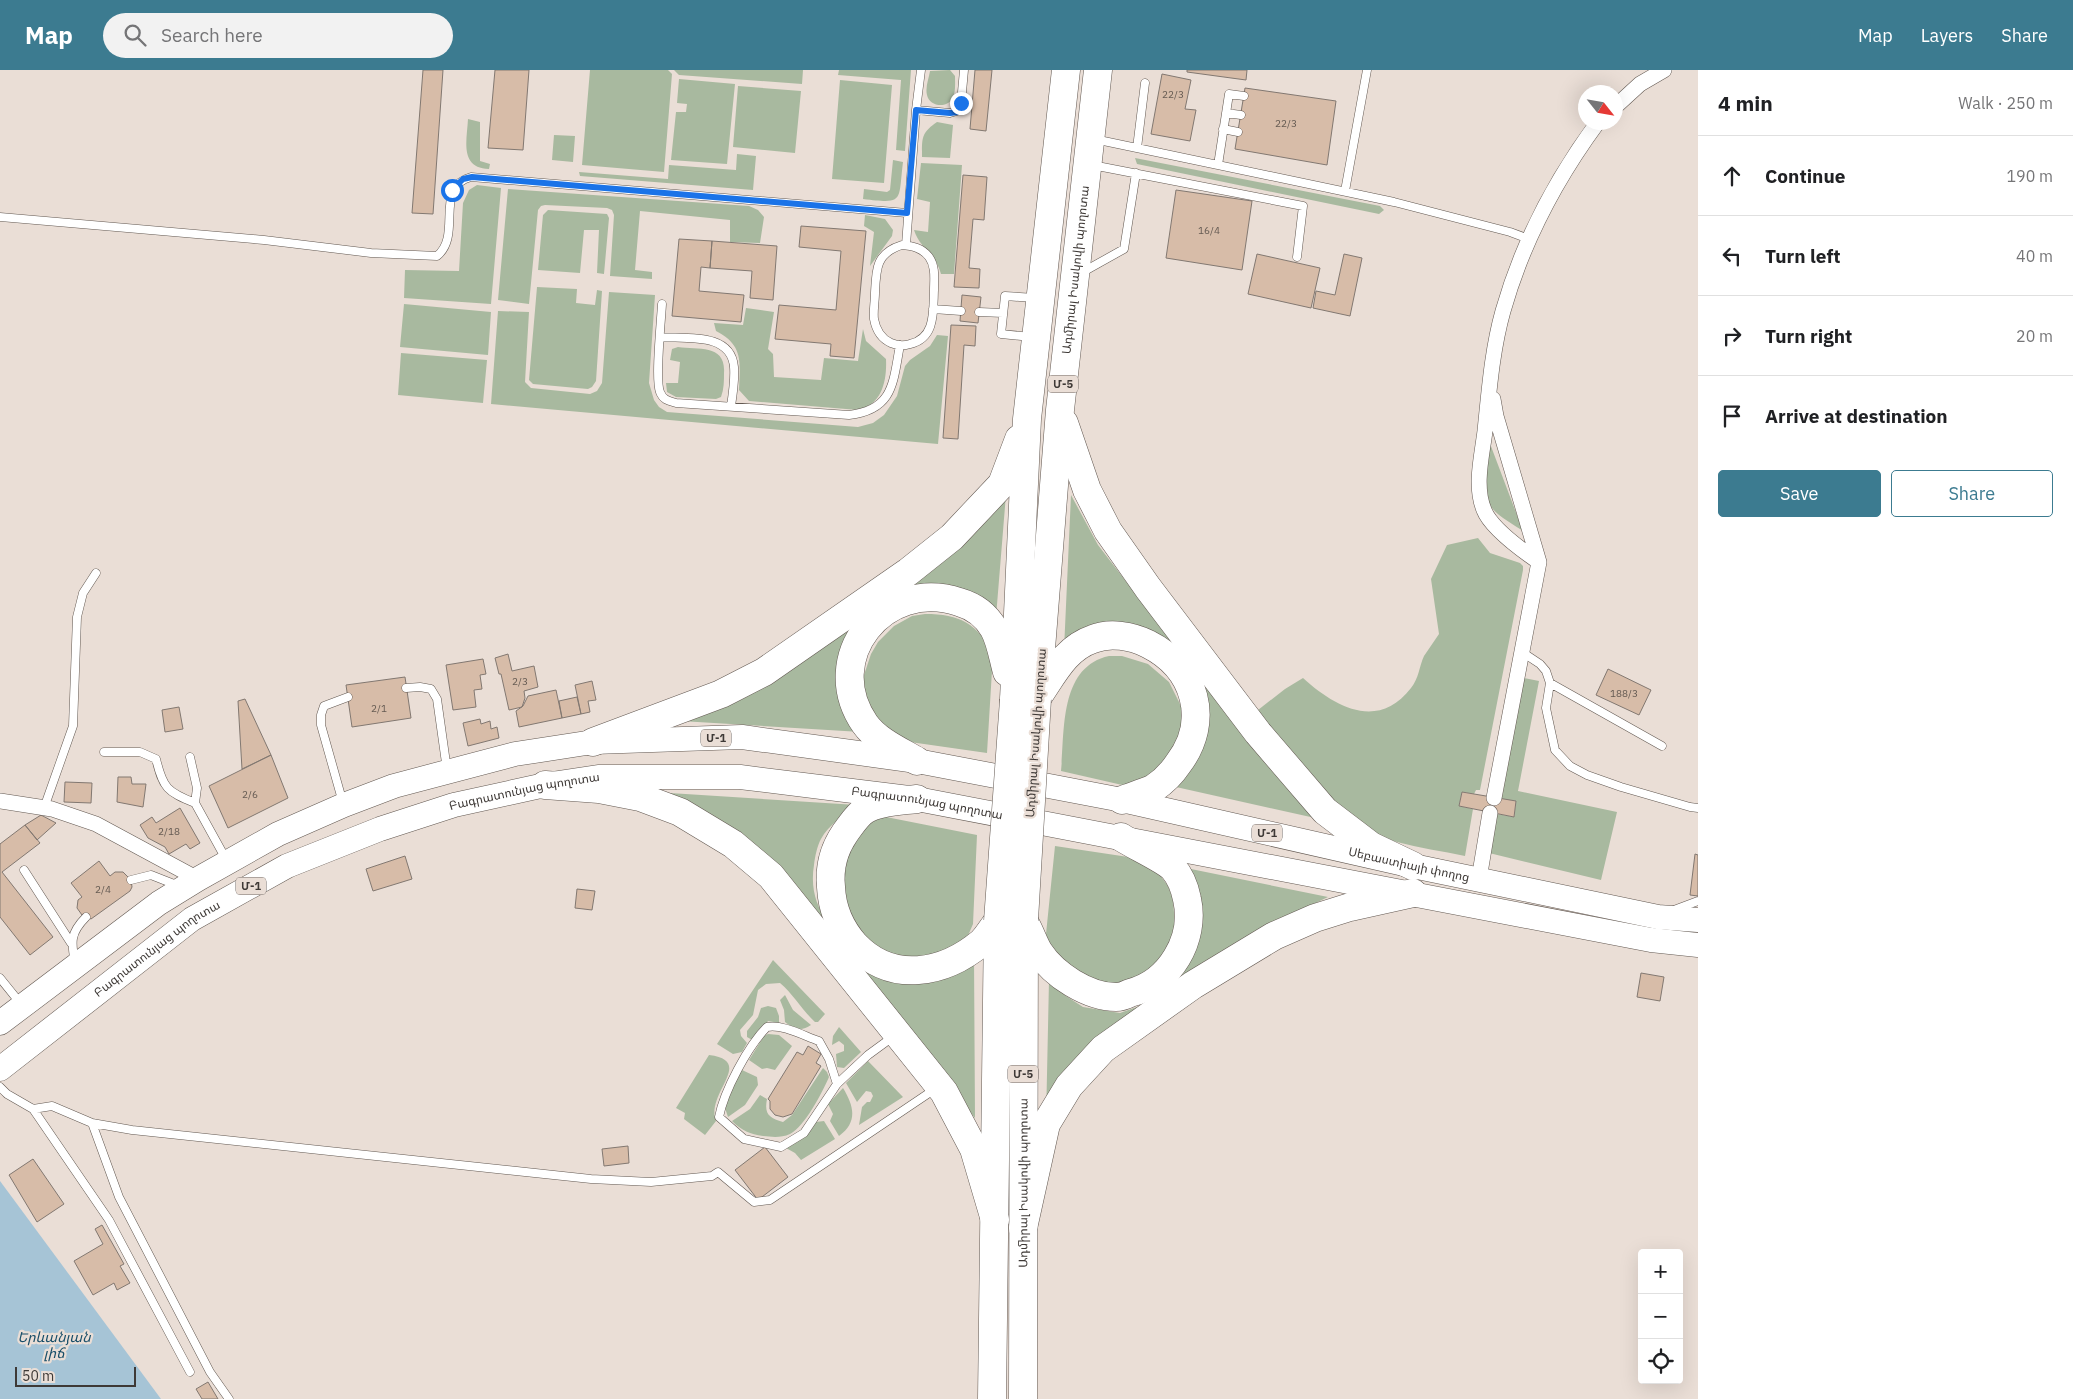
<!DOCTYPE html>
<meta charset="utf-8">
<style>
body{margin:0;font-family:"IBM Plex Sans","Noto Sans Armenian",sans-serif;background:#f2f2f2;color:#202124}
.controls{position:absolute;right:15px;bottom:15px;display:grid;overflow:hidden;border-radius:5px;box-shadow:0 5px 20px #0002}
.controls button{width:45px;height:45px;display:grid;place-items:center;padding:0;border:0;border-bottom:1px solid #e0e0e0;background:#fff;color:#202124;font:25px sans-serif}
.compass{position:absolute;left:1578px;top:15px;width:45px;height:45px;border-radius:50%;background:#fff;box-shadow:0 5px 20px #0002;rotate:121deg}
.scale{position:absolute;left:15px;bottom:12px;width:121px;box-sizing:border-box;padding-left:5px;border:2px solid #3e3936;border-top:0;font-size:14px;line-height:18px;white-space:nowrap;color:#3e3936;-webkit-text-stroke:4px #eaded6;paint-order:stroke}
.stop{position:absolute;width:15px;height:15px;margin:-11px;border:4px solid #1a73e8;border-radius:50%;background:#fff}
.stop.end{background:#1a73e8;border-color:#fff;box-shadow:0 1px 5px #0008}
.list{margin:0;padding:0;list-style:none}
h2{display:flex;justify-content:space-between;align-items:center;height:65px;margin:0;padding:0 20px;font-size:21px}
h2 small{font-size:16px;font-weight:400;color:#757577}
.list li{display:grid;grid-template-columns:32px 1fr auto;gap:15px;align-items:center;box-sizing:border-box;height:80px;padding:0 20px;border-top:1px solid #e0e0e0}
.list b{display:block;font-size:19px;white-space:nowrap}
.list em{font-size:16px;font-style:normal;color:#757577}
.actions{display:flex;gap:10px;padding:15px 20px}
.actions a{flex:1;padding:11px 0;border:1px solid #3c7b90;border-radius:5px;text-align:center;font-size:18px;color:#3c7b90}
.actions .main{background:#3c7b90;color:#fff}
.icon{flex:none;width:28px;height:28px;fill:none;stroke:currentColor;stroke-width:2;stroke-linecap:round;stroke-linejoin:round}
.map{position:relative;flex:none;width:1698px;height:1329px;overflow:hidden}
header{display:flex;align-items:center;gap:30px;box-sizing:border-box;height:70px;padding:0 25px;background:#3c7b90;color:#fff}
header strong{font-size:24px}
nav{display:flex;gap:28px;margin-inline-start:auto;font-size:18px}
.search{width:350px;height:45px;background:#f2f2f2;display:flex;align-items:center;gap:12px;box-sizing:border-box;padding:0 18px;border-radius:28px;color:#757577;font-size:19px}
main{display:flex}
aside{flex:1;background:#fff}
.map>svg:first-child{display:block}
.green{fill:#a8b99f}
.water{fill:#a6c4d6}
.building{fill:#d7bca8;stroke:#827871}
.lines{fill:none;stroke-linecap:round;stroke-linejoin:round}
.lane-casing{stroke:#625851;stroke-width:9}
.street-casing{stroke:#625851;stroke-width:16}
.primary-casing{stroke:#625851;stroke-width:25}
.highway-casing{stroke:#625851;stroke-width:29}
.lane{stroke:#fff;stroke-width:8}
.street{stroke:#fff;stroke-width:15}
.primary{stroke:#fff;stroke-width:24}
.highway{stroke:#fff;stroke-width:28}
.highway-bridge-casing{stroke:#625851;stroke-width:29;stroke-linecap:butt}
.highway-bridge{stroke:#fff;stroke-width:28}
.route{stroke:#1a73e8;stroke-width:6}
.labels{text-anchor:middle;stroke-width:4.5;stroke-linejoin:round;paint-order:stroke}
.number-label{font-size:10px;fill:#645a52}
.shield{fill:#eaded6;stroke:#726a66;stroke-width:1}
.shield-label{font-size:11px;font-weight:bold;fill:#3e3936}
.street-label{font-size:12px;fill:#3e3936;stroke:#eaded6}
.water-label{font-size:14px;font-style:italic;fill:#184e69;stroke:#eaded6}
</style>
<header>
<strong>Map</strong>
<div class="search"><svg class="icon" aria-label="search" viewBox="0 0 24 24"><circle cx="10" cy="10" r="6"/><path d="M15 15l6 6"/></svg>Search here</div>
<nav><a>Map</a><a>Layers</a><a>Share</a></nav>
</header>
<main>
<div class="map">
<svg width="1698" height="1329" viewBox="0 0 1698 1329">
<rect width="100%" height="100%" fill="#eaded6"/>
<path class="green" d="M590,0H668L672,4L664,102L582,95Z
M674,0H803L802,14L679,5Z
M839,0H911L905,81L896,80L901,10L838,5Z
M950,0L955,6C955,13 956,23 952,29C946,39 929,36 927,25C925,17 929,8 930,1Z
M679,9L735,14L727,94L671,90L676,42H686L687,34L677,33Z
M840,10L892,15L884,113L832,109Z
M738,16L801,21L795,83L733,77Z
M468,49L480,52V91L490,94L489,99C459,98 467,70 468,49Z
M937,52L953,55L950,88L922,87C922,68 921,63 937,52Z
M554,65L575,66L573,92L552,90Z
M737,84L756,86L753,120L580,106L579,102L668,109L669,95L736,100Z
M1135,88L1380,136L1384,140L1379,144L1137,94Z
M893,90L903,92C898,132 905,134 863,129L864,119L887,122L890,120Z
M921,93L962,95L954,204H941C935,182 920,179 914,160L928,162L930,132L917,129Z
M477,115L501,118L491,234L404,228L405,200L459,201L463,133L469,120Z
M508,119L749,136L758,140L764,147L760,173L730,172V150L640,141L635,200L652,202V209L610,206L614,145L612,140L607,138L545,135L541,136L538,140L529,234L498,230Z
M548,140L607,144L609,148L604,204L597,203L599,160H584L580,203L538,200L543,145Z
M865,145L885,149L893,160L892,166L870,196L874,162L864,156Z
M537,217L577,219L576,233L595,235L597,220L602,221L596,311L592,317L588,319L533,314L529,310Z
M609,222L655,225L649,313L654,330L659,337L667,342L858,357L873,353L884,345L897,326L905,296L910,290L930,276L937,265L948,266L938,374L491,334L498,241L529,242L525,312L531,318L590,324L597,321L602,313Z
M404,234L491,242L488,285L400,277Z
M746,238L774,242L768,279L773,284L774,307L821,310L824,288L858,291L863,259L866,271L886,289C887,311 882,335 858,340L749,331L739,320C740,293 744,275 716,261L714,253L743,255Z
M678,277C699,280 726,274 724,303C724,311 724,319 721,327L716,329L676,327L667,322L666,313H678L680,292L670,290L672,279Z
M401,283L487,290L483,333L398,325Z
M1489,371L1523,461C1513,454 1499,447 1491,437C1479,424 1487,388 1489,371Z
M1007,412L996,547L988,537L866,546L861,662L664,650L697,642Z
M1071,425L1098,475L1165,562L1324,750L1176,717L1195,691L1166,574L1064,580Z
M1478,468L1490,483L1520,493L1523,496V500L1480,720H1476L1474,724L1462,722L1459,736L1473,739L1465,786C1442,781 1419,778 1397,772C1342,757 1297,691 1261,650L1258,640L1285,619L1303,608C1335,637 1378,661 1411,618C1419,608 1419,597 1424,586C1429,579 1434,571 1439,564L1431,509L1447,475Z
M925,544C960,544 978,554 993,584L987,683L896,670L875,656L864,618V605L871,584L878,572L894,556L912,546Z
M1109,586H1122L1148,594L1169,612L1181,636L1182,663L1164,700L1131,717L1061,701C1065,661 1059,597 1109,586Z
M1524,608L1539,611L1518,721L1617,742L1601,810L1489,783L1497,744L1514,747L1516,731L1501,729Z
M654,722L857,735C845,745 828,755 821,769C817,776 815,787 814,795C807,838 834,861 860,890L974,886L975,1048L844,884Z
M876,745L977,765L973,854L967,868L955,877L913,891L871,878L840,828L847,784L865,756Z
M1055,776L1135,788L1160,805L1168,816L1173,829L1175,856L1172,869L1159,893L1137,909L1111,915L1084,911L1049,878L1046,864Z
M1186,798L1328,827L1276,852L1163,925L1046,1052L1049,910L1066,926L1083,937L1120,943L1145,934L1177,911L1189,893Z
M773,890L825,944L818,952H815C801,939 794,925 780,913L766,914L758,920L753,945L740,960L741,966L747,973L742,982L733,984L717,974Z
M785,925L793,940L811,955C801,962 794,959 785,952L784,940L780,930Z
M768,936L776,938L779,946V953L768,951L754,971L747,967V961L758,947L761,938Z
M839,957L861,982L844,998L837,997L836,984L844,981V975L839,971L832,975L833,966Z
M768,964L779,965L792,976L775,1000L767,998L762,999L749,990L764,966Z
M709,985C756,991 705,1023 716,1051L705,1065L684,1049L685,1043L676,1038Z
M868,991L903,1027L859,1055L862,1037L867,1032H870L873,1026L871,1022L866,1021L857,1032L846,1013Z
M823,998L827,1002L829,1007C822,1023 805,1056 790,1064C781,1068 772,1067 763,1066C750,1064 742,1061 732,1051L750,1039L760,1025L767,1029C764,1044 769,1048 783,1052L792,1045Z
M742,1000L757,1007L758,1015L745,1035L728,1047L725,1038V1032Z
M843,1018C854,1036 858,1052 839,1066L830,1051L833,1044L828,1034Z
M824,1051L835,1069L801,1090L795,1083L786,1078L809,1063L816,1052Z"/>
<path class="water" d="M0,1111L161,1329H0Z"/>
<path class="building" d="M423,0H443L433,144L412,143Z
M495,0H529L523,80L488,78Z
M975,0H992L986,61L970,59Z
M1187,0H1247L1246,10L1187,2Z
M1162,4L1191,10L1185,39L1196,40L1190,71L1151,64Z
M1245,18L1336,31L1327,95L1235,79Z
M963,105L987,107L984,150L973,149L969,198L980,199L979,218L954,217Z
M1176,120L1252,131L1242,200L1166,188Z
M801,156L866,161L854,288L830,286L831,274L775,269L779,235L836,240L841,181L799,177Z
M679,169L712,171L710,198L701,197L699,221L744,225L741,252L672,246Z
M712,171L777,176L773,230L750,228L752,201L710,198Z
M1257,184L1320,198L1311,238L1248,224Z
M1344,184L1362,188L1350,246L1313,238L1316,221L1335,225Z
M962,225L981,227L978,253L960,251Z
M951,255L976,256L975,276L964,275L958,369L943,368Z
M508,584L512,601L534,596L538,617L524,621L525,628L522,637L509,640L501,604H499L495,588Z
M483,589L486,604L480,605L482,619L474,620L476,637L453,640L446,595Z
M1608,599L1651,620L1639,645L1596,625Z
M405,607L411,648L352,657L346,615Z
M592,611L596,630L588,631L590,642L581,644L575,615Z
M556,620L562,648L519,657L516,641L523,636L528,626Z
M577,627L581,644L562,648L559,631Z
M245,629L271,685L242,699L238,631Z
M179,637L183,659L165,662L162,640Z
M480,649L481,654L490,651L491,659L497,657L499,668L468,676L463,653Z
M271,685L288,728L228,758L209,716Z
M118,707H131L132,714H146L143,737L117,732Z
M65,712L92,713L91,733L64,732Z
M1462,722L1516,731L1514,747L1459,736Z
M180,738L200,773L190,779L186,774L169,784L165,777L148,768L140,755L152,747L156,753Z
M41,745L56,753L37,770L25,755Z
M25,755L40,773L2,802L53,867L30,885L0,847V774Z
M1695,784L1698,785V826L1690,825Z
M405,786L412,809L373,821L366,799Z
M99,791L110,806L115,802H123L131,810L132,817L130,821L91,849L82,845L77,838L78,830L82,827L71,813Z
M577,819L595,821L592,840L575,838Z
M1641,903L1664,907L1660,931L1637,927Z
M808,976L821,984L816,993L821,996L792,1044L783,1047L775,1045L770,1039V1031L768,1029L797,982L803,985Z
M628,1076L629,1093L604,1096L602,1079Z
M765,1077L788,1107L758,1130L735,1100Z
M33,1089L64,1134L37,1152L9,1105Z
M102,1155L124,1194L120,1196L130,1213L117,1220L114,1213L93,1225L74,1191L103,1174L95,1159Z
M208,1312L218,1329H202L196,1319Z"/>
<g class="lines">
<g class="lane-casing">
<path id="lane" d="M916,40L950,43L957,41L961,33L964,0
M1226,43L1241,45
M1223,59L1238,62
M1094,69L1394,132L1510,162L1529,169
M1137,78L1145,13
M1092,95L1303,136L1297,187
M1218,95L1229,24L1244,26
M1345,121L1367,0
M0,147L264,170L371,183L437,186C463,165 433,117 471,107L907,143
M902,175C913,176 922,178 929,187C936,197 934,209 934,220C933,241 936,268 910,274C904,276 898,276 891,273C882,269 876,260 874,249C873,241 875,231 875,223C876,199 876,183 902,175Z
M906,175L916,40L921,0
M1081,203L1124,179L1136,103
M662,234C661,252 655,310 660,322C663,330 669,331 676,333L849,345C894,340 893,312 900,275
M933,239L961,241
M979,242L1003,243
M660,267C686,269 731,262 734,297C735,309 733,323 731,336
M1032,267L1001,264L1005,226L1035,228
M1522,582L1540,594L1546,601L1550,613L1546,638L1555,680L1570,696L1587,705L1621,717L1690,737L1698,738
M1550,613L1662,676
M406,618L420,617L431,619L437,629L447,700
M104,682H140L156,689C163,718 167,722 195,733L227,791
M190,687L197,718L195,733
M343,733L321,655V645L324,636L348,627
M44,738L73,656L77,547L83,523L96,503
M24,800L71,873
M131,810L151,805L179,816
M1674,840L1698,831
M75,893C71,872 70,863 86,847
M0,908L21,934
M837,1014L829,989L819,971C804,966 783,954 767,957C748,976 724,1021 719,1047L744,1069L781,1077L804,1063L837,1014L868,985L894,966
M0,1017L7,1024L33,1039L52,1036L92,1053L132,1060L591,1109L651,1112L712,1106L718,1102L754,1132L770,1130L935,1019
M33,1039L109,1150L190,1302
M92,1053L119,1127L210,1302L229,1329"/>
</g>
<g class="street-casing">
<path id="street" d="M1616,36L1640,14L1664,0
M1493,329L1496,346L1539,492L1494,728
M1539,492C1523,481 1491,458 1484,440C1474,416 1482,386 1485,361C1489,322 1492,280 1503,241C1522,174 1556,109 1598,52
M0,731L52,739L96,754L198,809
M1479,809L1490,743"/>
</g>
<g class="primary-casing">
<g id="primary">
<path id="s1" d="M0,953L159,833L198,809L278,764L344,735L394,716L515,684L593,672L742,667L917,691L1122,730L1413,796L1658,847L1698,850"/>
<path id="s2" d="M0,999L192,849L287,796L380,759L454,735L545,715L598,707H740L917,729L1651,870L1698,875"/>
</g>
</g>
<g class="highway-casing">
<g id="highway">
<path d="M1064,353L1087,420L1108,461L1148,518L1258,663L1325,741L1371,776L1413,796"/>
<path d="M1039,625C1054,603 1066,578 1093,569C1110,562 1132,566 1148,574C1196,598 1211,651 1178,694C1172,703 1163,712 1154,718C1144,723 1132,726 1122,730"/>
<path id="s3" d="M1037,629L1060,340L1098,0"/>
<path d="M1014,630L1027,349L1066,0"/>
<path d="M593,672L721,624L764,602L908,502L952,467L1002,414L1019,369"/>
<path d="M917,691C900,681 877,671 865,654C819,588 884,507 959,532C973,536 986,545 994,559C1001,572 1003,588 1007,602"/>
<path d="M545,715L599,719L640,727L680,742L733,774L771,806L944,1022L974,1079L995,1150"/>
<path d="M917,729C901,731 879,731 865,740C857,745 851,755 845,763C834,779 829,798 831,817C832,840 840,858 855,875C892,914 944,904 982,872C988,866 993,857 998,851"/>
<path d="M1026,855C1031,864 1034,874 1039,882C1054,905 1088,927 1116,927C1120,927 1126,925 1130,923C1170,913 1196,869 1187,829C1185,819 1180,806 1173,798C1164,789 1133,775 1121,767"/>
<path d="M1023,1158L1046,1054L1069,1016L1103,979L1193,915L1274,866L1315,848L1350,837L1413,823"/>
<path d="M992,1329L998,851"/>
<path id="s4" d="M1023,1329L1024,850"/>
</g>
</g>
<use href="#lane" class="lane"/>
<use href="#street" class="street"/>
<use href="#primary" class="primary"/>
<use href="#highway" class="highway"/>
<g class="highway-bridge-casing">
<path id="highway-bridge" d="M1024,850L1037,629
M998,851L1014,630"/>
</g>
<use href="#highway-bridge" class="highway-bridge"/>
</g>
<g class="lines">
<path class="route" d="M452,120L463,109L472,107L907,143L916,40L950,43L957,42L961,33"/>
</g>
<g class="labels">
<g class="number-label">
<text x="1173" y="28">22/3</text>
<text x="1286" y="57">22/3</text>
<text x="1209" y="164">16/4</text>
<text x="520" y="615">2/3</text>
<text x="1624" y="627">188/3</text>
<text x="379" y="642">2/1</text>
<text x="250" y="728">2/6</text>
<text x="169" y="765">2/18</text>
<text x="103" y="823">2/4</text>
</g>
<g class="shield">
<rect x="1048" y="305.5" width="30" height="17" rx="4"/>
<rect x="701" y="659.5" width="30" height="17" rx="4"/>
<rect x="1252" y="754.5" width="30" height="17" rx="4"/>
<rect x="236" y="807.5" width="30" height="17" rx="4"/>
<rect x="1008" y="995.5" width="30" height="17" rx="4"/>
</g>
<g class="shield-label">
<text x="1063" y="318">Մ-5</text>
<text x="716" y="672">Մ-1</text>
<text x="1267" y="767">Մ-1</text>
<text x="251" y="820">Մ-1</text>
<text x="1023" y="1008">Մ-5</text>
</g>
<g class="street-label">
<text dy="4" stroke="none"><textPath href="#s3" startOffset="431">Ադմիրալ Իսակովի պողոտա</textPath></text>
<text transform="translate(1036 663) rotate(-86)" y="4">Ադմիրալ Իսակովի պողոտա</text>
<text dy="4" stroke="none"><textPath href="#s2" startOffset="602">Բագրատունյաց պողոտա</textPath></text>
<text dy="4" stroke="none"><textPath href="#s2" startOffset="1008">Բագրատունյաց պողոտա</textPath></text>
<text dy="4" stroke="none"><textPath href="#s1" startOffset="1495">Սեբաստիայի փողոց</textPath></text>
<text dy="4" stroke="none"><textPath href="#s2" startOffset="198">Բագրատունյաց պողոտա</textPath></text>
<text dy="4" stroke="none"><textPath href="#s4" startOffset="216">Ադմիրալ Իսակովի պողոտա</textPath></text>
</g>
<g class="water-label">
<text x="54" y="1272">Երևանյան<tspan x="54" dy="16">լիճ</tspan></text>
</g>
</g>
</svg>
<div class="controls">
<button>+</button>
<button>−</button>
<button><svg class="icon" aria-label="locate" viewBox="0 0 24 24"><circle cx="12" cy="12" r="6"/><path d="M12 2v4M12 18v4M2 12h4M18 12h4"/></svg></button>
</div>
<svg class="compass" viewBox="-18 -18 36 36"><path d="M0-13l5 13h-10z" fill="#e53935"/><path d="M0 13l5-13h-10z" fill="#757577"/></svg>
<div class="scale">50 m</div>
<div class="stop" style="left:452px;top:120px"></div>
<div class="stop end" style="left:961px;top:33px"></div>
</div>
<aside>
<h2>4 min<small>Walk · 250 m</small></h2>
<ul class="list">
<li><svg class="icon" aria-label="ahead" viewBox="0 0 24 24"><path d="M12 20V5M6 11l6-6 6 6"/></svg><div><b>Continue</b></div><em>190 m</em></li>
<li><svg class="icon" aria-label="left" viewBox="0 0 24 24"><path d="M17 20v-9H6M10 6l-5 5 5 5"/></svg><div><b>Turn left</b></div><em>40 m</em></li>
<li><svg class="icon" aria-label="right" viewBox="0 0 24 24"><path d="M7 20v-9h11M14 6l5 5-5 5"/></svg><div><b>Turn right</b></div><em>20 m</em></li>
<li><svg class="icon" aria-label="arrive" viewBox="0 0 24 24"><path d="M6 21V4h12l-3 4 3 4H6"/></svg><div><b>Arrive at destination</b></div></li>
</ul>
<div class="actions"><a class="main">Save</a><a>Share</a></div>
</aside>
</main>
